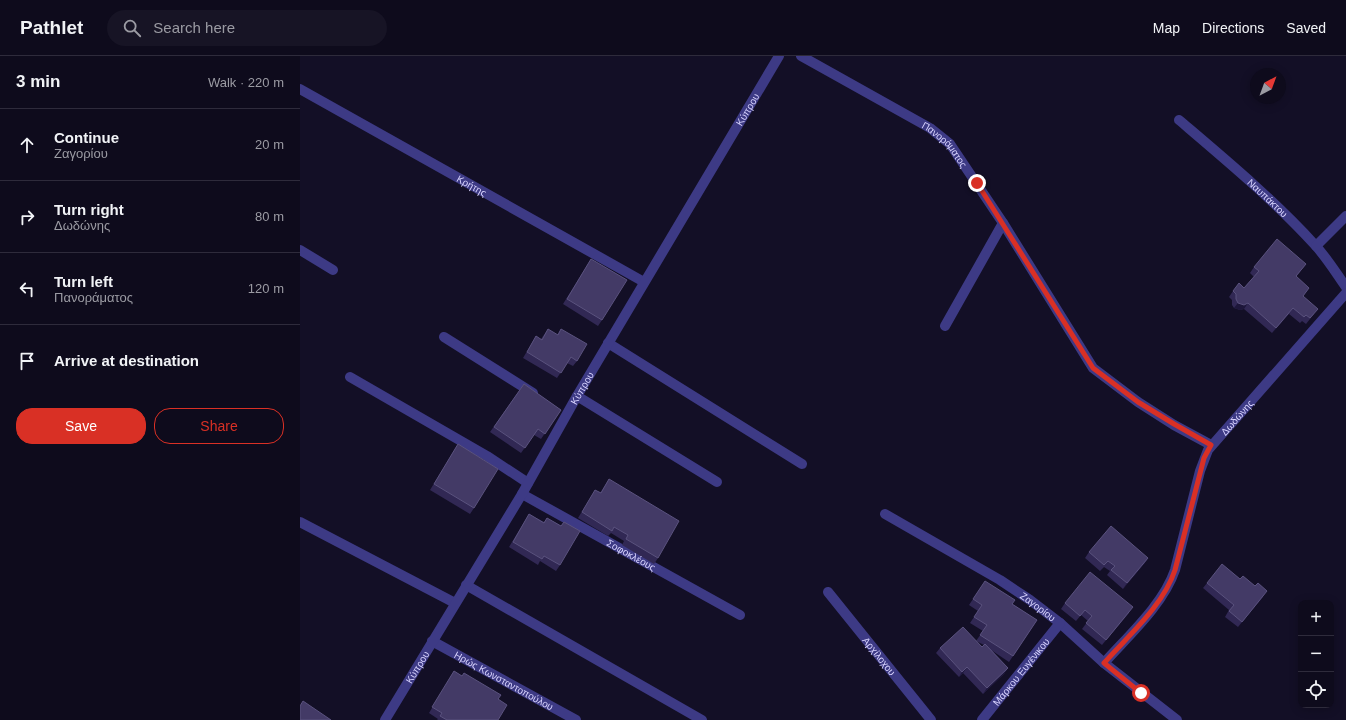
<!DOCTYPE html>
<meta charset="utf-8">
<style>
body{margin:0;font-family:Helvetica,sans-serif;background:#171425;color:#f1f3f6}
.controls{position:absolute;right:12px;bottom:12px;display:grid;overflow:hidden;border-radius:8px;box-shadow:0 2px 10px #0003}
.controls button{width:36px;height:36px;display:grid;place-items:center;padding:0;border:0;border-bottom:1px solid #2e2b3b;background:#0e0b1c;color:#f1f3f6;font:20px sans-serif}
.compass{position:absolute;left:950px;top:12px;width:36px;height:36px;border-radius:50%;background:#0e0b1c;box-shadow:0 2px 10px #0003;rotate:41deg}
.stop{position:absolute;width:12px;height:12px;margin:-9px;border:3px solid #d93025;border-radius:50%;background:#fff}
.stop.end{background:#d93025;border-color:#fff;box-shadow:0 1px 4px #0008}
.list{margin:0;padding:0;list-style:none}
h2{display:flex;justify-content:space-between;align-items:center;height:52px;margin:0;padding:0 16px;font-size:17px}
h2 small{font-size:13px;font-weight:400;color:#9b9ba3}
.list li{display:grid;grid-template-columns:26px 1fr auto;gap:12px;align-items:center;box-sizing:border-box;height:72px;padding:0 16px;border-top:1px solid #2e2b3b}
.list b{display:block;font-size:15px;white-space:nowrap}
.list p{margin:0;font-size:13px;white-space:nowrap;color:#9b9ba3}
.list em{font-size:13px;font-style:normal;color:#9b9ba3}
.actions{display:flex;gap:8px;padding:12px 16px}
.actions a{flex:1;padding:9px 0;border:1px solid #d93025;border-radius:16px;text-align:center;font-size:14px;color:#d93025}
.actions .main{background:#d93025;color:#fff}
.icon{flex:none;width:22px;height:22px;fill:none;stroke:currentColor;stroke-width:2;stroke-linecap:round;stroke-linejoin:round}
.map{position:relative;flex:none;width:1046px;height:664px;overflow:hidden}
header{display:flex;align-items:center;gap:24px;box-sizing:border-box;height:56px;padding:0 20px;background:#0e0b1c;border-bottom:1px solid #2e2b3b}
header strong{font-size:19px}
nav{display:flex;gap:22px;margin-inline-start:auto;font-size:14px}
.search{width:280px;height:36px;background:#171425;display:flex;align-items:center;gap:10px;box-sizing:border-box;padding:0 14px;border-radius:22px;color:#9b9ba3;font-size:15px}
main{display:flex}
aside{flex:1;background:#0e0b1c}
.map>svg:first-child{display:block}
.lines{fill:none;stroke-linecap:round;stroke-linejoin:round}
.lane{stroke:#3d3a85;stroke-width:10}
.street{stroke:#3d3a85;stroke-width:10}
.wall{fill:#312854}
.shaded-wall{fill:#1d163a}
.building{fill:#433a66;stroke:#5a527e}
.route{stroke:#d93025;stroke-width:5}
.labels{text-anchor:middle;stroke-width:3;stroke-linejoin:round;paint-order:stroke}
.street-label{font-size:10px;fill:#d9d4ff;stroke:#130f26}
</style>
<header>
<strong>Pathlet</strong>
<div class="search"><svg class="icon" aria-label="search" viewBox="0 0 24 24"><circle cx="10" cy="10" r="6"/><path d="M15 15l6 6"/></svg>Search here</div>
<nav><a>Map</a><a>Directions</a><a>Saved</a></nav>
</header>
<main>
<aside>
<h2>3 min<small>Walk · 220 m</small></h2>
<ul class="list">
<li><svg class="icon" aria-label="ahead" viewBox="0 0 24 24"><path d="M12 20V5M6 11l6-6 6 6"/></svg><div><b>Continue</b><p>Ζαγορίου</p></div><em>20 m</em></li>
<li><svg class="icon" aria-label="right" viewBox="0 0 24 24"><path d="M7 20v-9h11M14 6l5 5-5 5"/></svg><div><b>Turn right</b><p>Δωδώνης</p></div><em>80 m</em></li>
<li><svg class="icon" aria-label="left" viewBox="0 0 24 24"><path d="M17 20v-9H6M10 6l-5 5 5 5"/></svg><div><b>Turn left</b><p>Πανοράματος</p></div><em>120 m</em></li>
<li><svg class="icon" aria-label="arrive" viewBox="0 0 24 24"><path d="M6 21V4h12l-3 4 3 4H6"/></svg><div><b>Arrive at destination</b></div></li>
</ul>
<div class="actions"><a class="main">Save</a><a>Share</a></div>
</aside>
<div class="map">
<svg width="1046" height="664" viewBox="0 0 1046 664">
<rect width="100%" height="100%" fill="#130f26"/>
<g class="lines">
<path class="lane" d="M277,340L417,426"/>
<g class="street">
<path id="s1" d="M501,0L630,72L650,88L703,167L793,312L838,346L874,369L911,389"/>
<path id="s2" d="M0,33L344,226"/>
<path id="s3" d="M879,64C926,104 974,144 1015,189C1027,202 1036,217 1046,231"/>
<path d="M1016,190L1046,160"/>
<path d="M0,194L33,214"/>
<path d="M645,270L703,167"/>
<path d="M144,281L233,337"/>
<path d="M308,287L502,408"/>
<path d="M50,321L187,400L228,427"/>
<path id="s4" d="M222,438L440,559"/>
<path id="s5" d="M585,458L700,524L730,544L760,567L804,607L877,664"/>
<path d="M0,466L155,547"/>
<path d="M166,529L402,664"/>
<path id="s6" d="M528,536L631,664"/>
<path id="s7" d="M132,585L276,664"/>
<path id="s8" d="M804,607C828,580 863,549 875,514L900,415L908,394L1046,237"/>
<path id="s9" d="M85,664L222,438L277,340L479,0"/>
<path id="s10" d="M682,664L760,567"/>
</g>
</g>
<path class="wall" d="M291,203L302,264L298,270L263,248Z
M1006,208L996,221L1003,240L1014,258L1006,268L1002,265L1000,267L989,258L972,277L944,253L940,254L934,252L932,249V244L929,241L933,235L944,232L954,221L950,217L954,211Z
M248,273L257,279L261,273L277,305L273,310L267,307L257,322L223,302L236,280L241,283Z
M224,328L261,354L241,383L234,379L221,397L190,376Z
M158,388L174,452L170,458L130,434Z
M309,423L358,502L354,508L322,489L324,485L311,477L308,480L278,462L295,434L300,437Z
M229,458L244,466L247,462L261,470L264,466L260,509L256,515L240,505L238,509L209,491Z
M789,496L848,502L844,508L823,533L807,519L810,515L804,511L800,515L785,502Z
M940,523L955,530L963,541L938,571L925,561L929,554L903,532L907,527Z
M681,531L712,548L737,564L709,606L691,594L708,612L704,618L683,638L663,617L659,621L636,597L640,592L682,591L684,589L676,585L683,575L670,567L678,555L669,549Z
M765,547L829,557L802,589L782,573L788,565L781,559L776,565L761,553Z
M154,615L198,643V664H137L138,663L129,657Z"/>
<path class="shaded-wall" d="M938,247H948L944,253L940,254L934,252Z
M993,252L989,258L972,277L976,272Z
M848,502L844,508L823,533L827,527Z
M967,535L963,541L938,571L942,566Z
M833,551L829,557L802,589L806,584Z
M667,611L663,617L659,621L662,616Z
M708,612L704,618L683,638L687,632Z"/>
<path class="building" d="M977,183L1006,208L996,220L1009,232L1003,240L1018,253L1010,262L1006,259L1004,261L993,252L976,272L948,247L944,249L938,247L936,243V238L933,235L939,227L944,232L959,215L954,211Z
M291,203L327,224L302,264L267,243Z
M248,273L258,279L261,273L287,288L277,305L271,301L261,317L227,296L236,280L242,284Z
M224,328L261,354L245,378L238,373L225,392L194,371Z
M158,388L198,413L174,452L134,428Z
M309,423L379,465L358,502L326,483L328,479L314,471L312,475L282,456L295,434L301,437Z
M229,458L244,467L247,462L261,470L264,466L280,475L260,509L244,500L242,503L213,486Z
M811,470L848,502L827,527L811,514L815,510L808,505L804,509L789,496Z
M922,508L940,523L943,520L955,530L958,527L967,535L942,566L929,555L934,549L907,527Z
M790,516L833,551L806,584L786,567L792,560L785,554L780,560L765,547Z
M685,525L715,544L712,548L737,564L713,600L680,579L687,569L674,561L682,549L673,543Z
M663,571L682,591L685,588L708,612L687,632L667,611L662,616L640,592Z
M154,615L162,620L164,617L201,639L198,643L207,649L198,664H147L140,660L142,657L132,651Z
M3,645L31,664H0V650Z"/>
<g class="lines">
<path class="route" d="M677,127L793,312L838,346L874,368L911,389L904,402L875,514C863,550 829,579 804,607L841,637"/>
</g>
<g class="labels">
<g class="street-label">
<text dy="4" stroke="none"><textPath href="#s9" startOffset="710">Κύπρου</textPath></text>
<text dy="4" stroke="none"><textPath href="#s1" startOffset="170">Πανοράματος</textPath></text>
<text dy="4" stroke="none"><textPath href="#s2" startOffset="197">Κρήτης</textPath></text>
<text dy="4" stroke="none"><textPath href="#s3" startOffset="118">Ναυπάκτου</textPath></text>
<text dy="4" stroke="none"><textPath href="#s9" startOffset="386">Κύπρου</textPath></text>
<text dy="4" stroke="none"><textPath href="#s8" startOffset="286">Δωδώνης</textPath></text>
<text dy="4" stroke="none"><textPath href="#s4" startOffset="125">Σοφοκλέους</textPath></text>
<text dy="4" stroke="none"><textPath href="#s5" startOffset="179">Ζαγορίου</textPath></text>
<text dy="4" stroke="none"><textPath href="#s6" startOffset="82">Αρχίλοχου</textPath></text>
<text dy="4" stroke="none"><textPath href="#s9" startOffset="62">Κύπρου</textPath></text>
<text dy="4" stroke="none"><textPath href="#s10" startOffset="62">Μάρκου Ευγένικου</textPath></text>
<text dy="4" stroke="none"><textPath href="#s7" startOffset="82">Ηρώς Κωνσταντοπούλου</textPath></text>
</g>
</g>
</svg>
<div class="controls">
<button>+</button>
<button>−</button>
<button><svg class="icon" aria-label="locate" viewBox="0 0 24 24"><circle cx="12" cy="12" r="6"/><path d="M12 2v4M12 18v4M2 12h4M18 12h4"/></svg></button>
</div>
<svg class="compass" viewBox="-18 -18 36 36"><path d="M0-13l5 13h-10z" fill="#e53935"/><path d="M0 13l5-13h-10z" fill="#9b9ba3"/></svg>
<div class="stop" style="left:841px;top:637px"></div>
<div class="stop end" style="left:677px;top:127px"></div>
</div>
</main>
